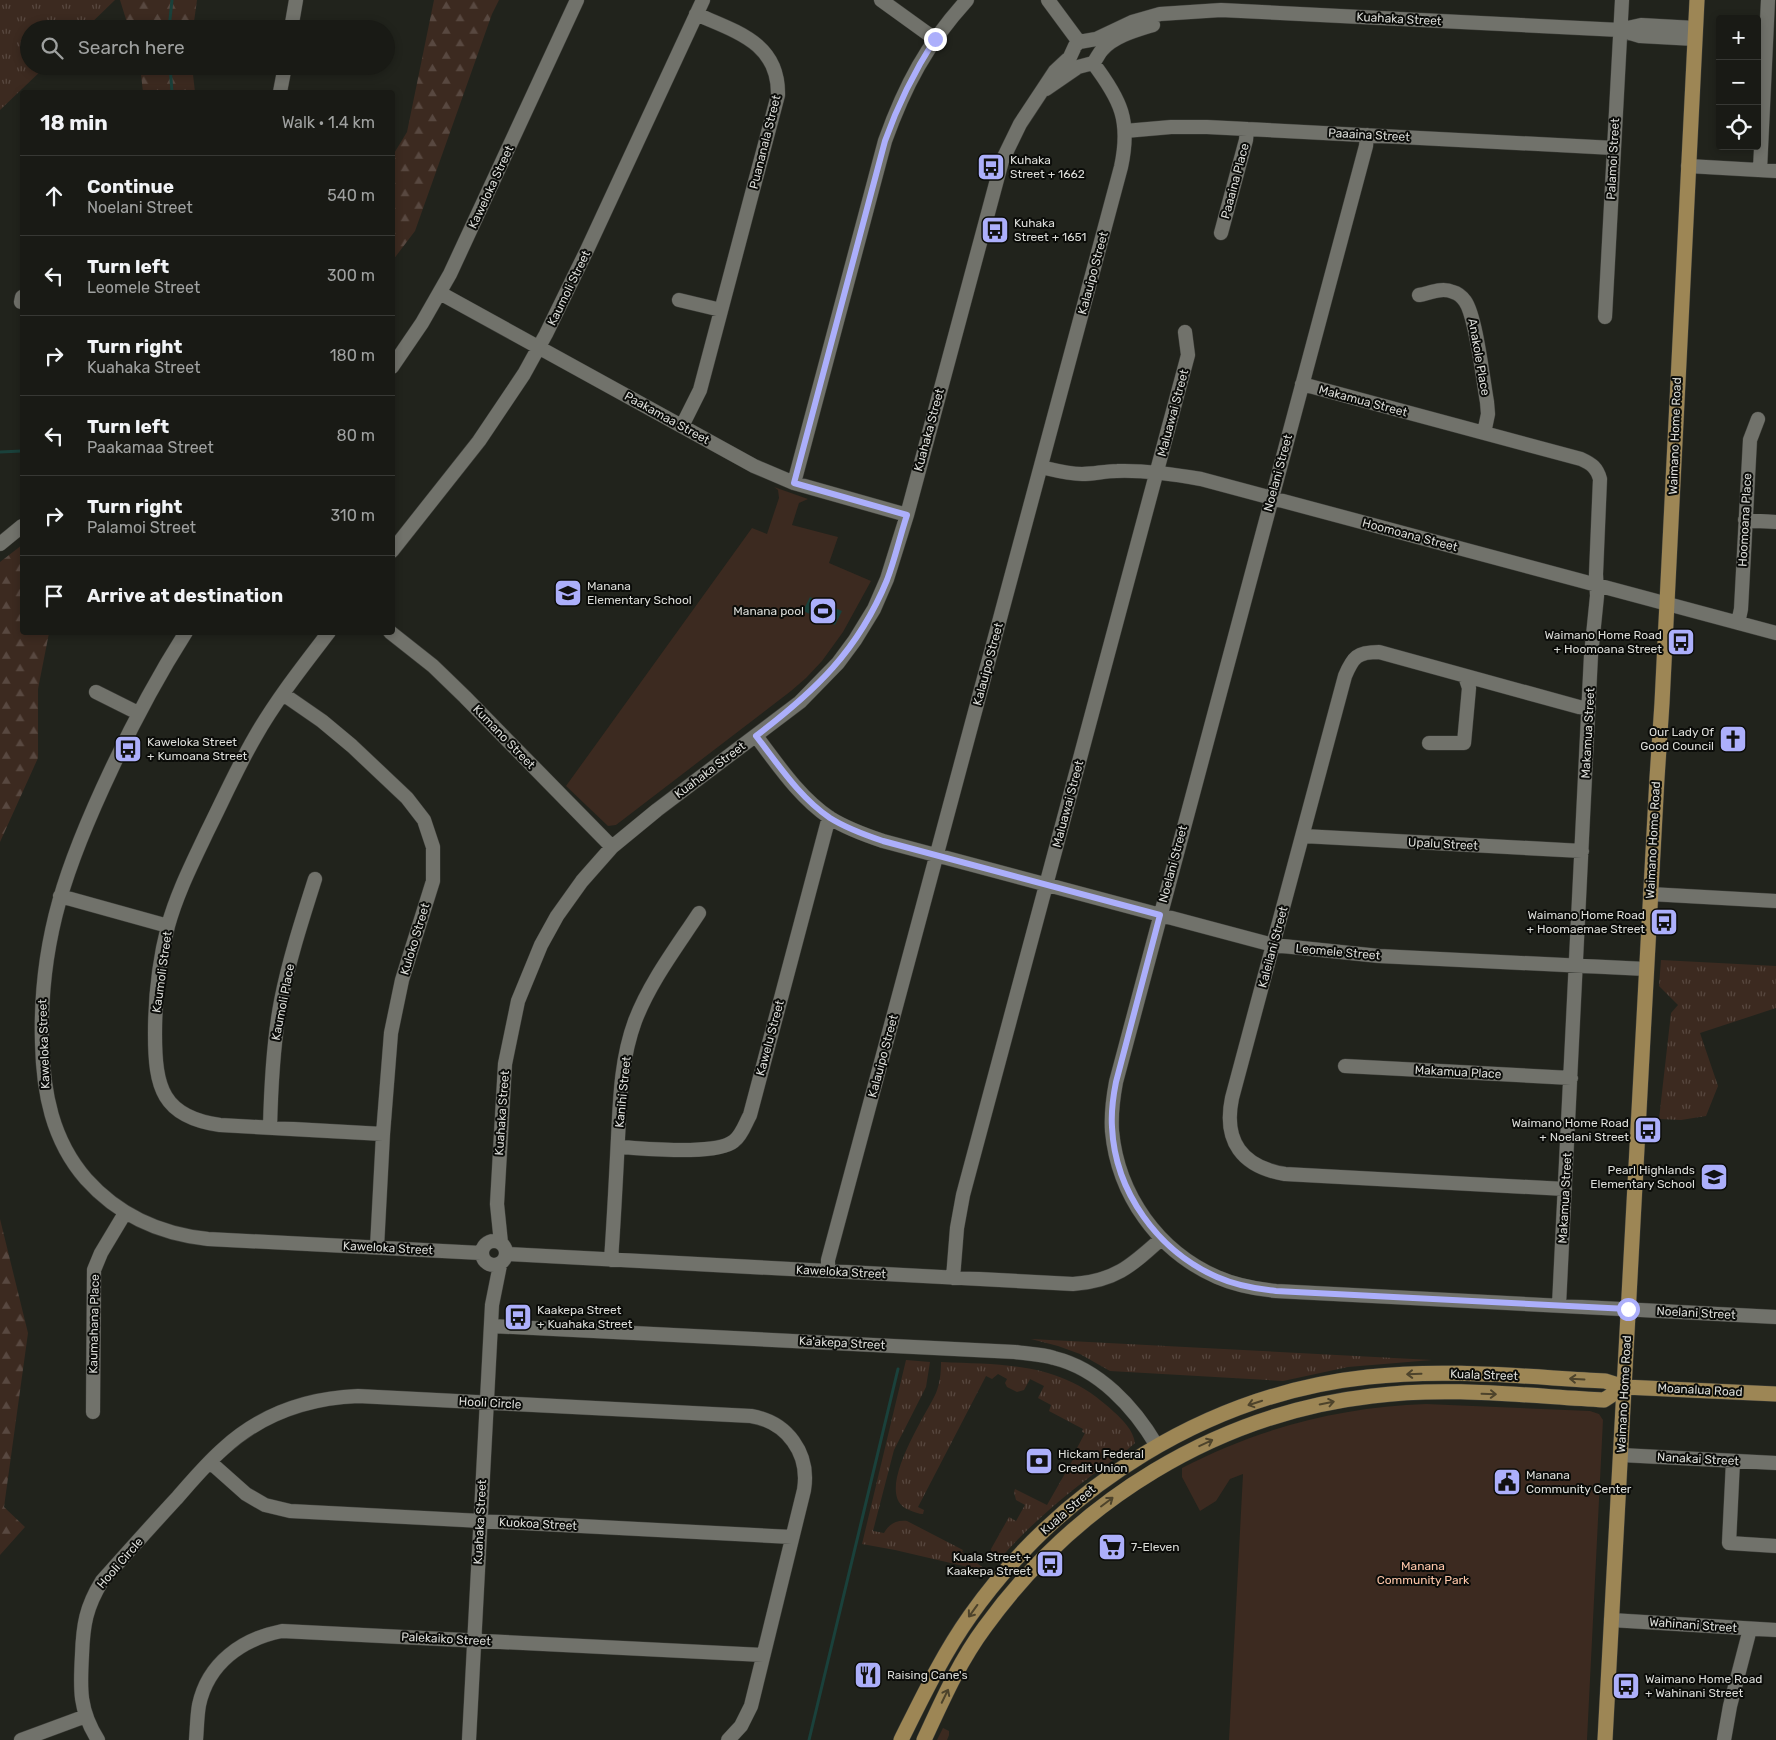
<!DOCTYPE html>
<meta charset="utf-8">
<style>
body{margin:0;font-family:Rubik,sans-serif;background:#22231e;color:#f1f3f6}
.controls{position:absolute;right:15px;top:15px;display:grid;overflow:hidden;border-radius:5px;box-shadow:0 2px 8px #0003}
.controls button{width:45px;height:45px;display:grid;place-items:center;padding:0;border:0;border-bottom:1px solid #373834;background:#191a15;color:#f1f3f6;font:25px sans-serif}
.stop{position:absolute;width:15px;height:15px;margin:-11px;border:4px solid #acaffb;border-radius:50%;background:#fff}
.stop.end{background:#acaffb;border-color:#fff;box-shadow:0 1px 5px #0008}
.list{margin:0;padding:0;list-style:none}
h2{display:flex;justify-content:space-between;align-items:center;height:65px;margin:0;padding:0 20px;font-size:21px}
h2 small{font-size:16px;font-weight:400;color:#9fa1a0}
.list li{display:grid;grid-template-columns:32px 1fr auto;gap:15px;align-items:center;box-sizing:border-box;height:80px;padding:0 20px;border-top:1px solid #373834}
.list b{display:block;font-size:19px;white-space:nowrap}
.list p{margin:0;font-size:16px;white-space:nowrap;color:#9fa1a0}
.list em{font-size:16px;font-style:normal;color:#9fa1a0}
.icon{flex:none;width:28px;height:28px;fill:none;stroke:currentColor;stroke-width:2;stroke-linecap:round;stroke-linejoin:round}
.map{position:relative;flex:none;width:1776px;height:1740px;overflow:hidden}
.search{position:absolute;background:#191a15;box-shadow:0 2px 8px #0003;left:20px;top:20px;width:375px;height:55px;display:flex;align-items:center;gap:12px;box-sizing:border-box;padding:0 18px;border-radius:28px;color:#9fa1a0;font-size:19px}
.panel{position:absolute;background:#191a15;box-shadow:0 2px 8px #0003;left:20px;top:90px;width:375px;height:545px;border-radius:5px}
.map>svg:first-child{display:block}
.grass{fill:url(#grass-tufts)}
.forest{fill:url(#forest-firs)}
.green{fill:#3c2a20}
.water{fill:#1a413b}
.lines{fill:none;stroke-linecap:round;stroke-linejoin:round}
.stream{stroke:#1a413b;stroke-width:3}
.minor-casing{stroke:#3d3e39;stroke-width:15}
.major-casing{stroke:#3d3e39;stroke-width:16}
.minor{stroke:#71726b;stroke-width:14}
.major{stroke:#9d8655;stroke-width:15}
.oneway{stroke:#4d432b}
.route{stroke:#acaffb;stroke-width:6}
.labels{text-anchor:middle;stroke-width:4;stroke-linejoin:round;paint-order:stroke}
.street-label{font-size:12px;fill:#dbdcd8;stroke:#0b0c09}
.poi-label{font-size:12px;fill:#dbdcd8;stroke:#0b0c09;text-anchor:start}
.park-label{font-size:12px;fill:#fec6a9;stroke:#0b0c09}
</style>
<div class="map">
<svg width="1776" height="1740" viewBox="0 0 1776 1740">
<defs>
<pattern id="grass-tufts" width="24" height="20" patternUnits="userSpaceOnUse" patternTransform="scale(1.25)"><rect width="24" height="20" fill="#3c2a20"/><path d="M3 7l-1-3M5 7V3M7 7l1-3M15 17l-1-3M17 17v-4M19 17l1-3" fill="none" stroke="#584840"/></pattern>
<pattern id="forest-firs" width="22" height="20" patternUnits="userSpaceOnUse" patternTransform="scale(1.25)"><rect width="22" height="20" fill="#3c2a20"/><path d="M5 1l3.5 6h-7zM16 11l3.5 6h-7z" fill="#584840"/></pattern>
</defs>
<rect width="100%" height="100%" fill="#21231c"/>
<path class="grass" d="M0,0H115L85,29H29V66H46L0,110Z
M1661,960L1776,966V1008L1700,1033L1718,1086L1706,1116L1681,1120L1659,1119L1671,1013L1678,1005L1659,986Z
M1031,1339L1432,1360L1348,1367L1283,1381L1110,1371L1080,1354L1058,1346Z
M906,1360L930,1362L926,1387L894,1450L873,1531L884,1533C889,1524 896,1520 907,1521L963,1550L962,1552L989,1572L895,1550L862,1544Z
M941,1362C1009,1365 1062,1362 1114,1412C1123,1420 1133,1430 1135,1443L1127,1450C1080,1483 1036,1517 998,1561L992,1555L991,1549L1009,1517L1016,1521L1025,1505L1016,1500L1014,1492L1015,1489L1047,1505L1079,1449L1077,1448L1085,1433L1082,1432L1083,1429L1049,1411L1051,1405L1038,1398L1044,1386L1030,1379L1024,1390L1017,1392L1007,1387L1005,1383L1007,1379L998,1374L992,1379L986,1376L918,1507L924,1510L923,1514C919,1514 914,1512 909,1510C871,1496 926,1415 936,1393C940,1383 941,1373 941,1362Z
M943,1728L949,1731V1735L947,1740H937Z"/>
<path class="forest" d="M120,0H197L193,29H129Z
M434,0H499L492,14L415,231L393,260V155L407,132Z
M140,66H192L195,92H143Z
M22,545V632L49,633L38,689V758L0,842V562Z
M0,1219L28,1333L4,1507L25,1527L0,1555Z"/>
<path class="green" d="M774,487L808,499L799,503L792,525L838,537L829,563L871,581L843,632L822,661L806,678L791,691L616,825L608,826L566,786L752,528L767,534L779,498L778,490Z
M1426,1404L1590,1411L1599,1414L1603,1420L1587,1740H1229L1243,1474L1230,1479L1216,1501L1200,1511L1182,1477V1468C1259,1428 1340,1407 1426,1404Z"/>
<path class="water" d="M810,597L842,611L835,625L803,611Z"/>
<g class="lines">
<path class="stream" d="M169,29L172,0
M170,66L172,92
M0,452L22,451
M809,1740L898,1369"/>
<g class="minor-casing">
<path id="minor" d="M881,0L935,39
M1048,0L1079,42
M291,29L296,0
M1623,29L1641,25L1695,28
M1046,89L1078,67L1093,63C1097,59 1098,54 1102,50C1114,36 1137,30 1153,25
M280,92L285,66
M1125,131L1171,127H1207L1614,148
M1367,135L1366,146L1116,1082C1113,1098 1111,1115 1112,1131C1118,1195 1158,1251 1217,1277C1235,1285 1256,1289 1276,1291L1776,1317
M1688,166L1776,171
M1760,170L1768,0
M1221,233L1246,140L1247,129
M440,293L754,466L794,483L907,515
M1419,295C1430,293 1442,287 1453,292C1457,293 1462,297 1465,301C1476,316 1483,380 1487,402L1488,414L1484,433
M679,300L721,310
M21,302L22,297
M1605,317L1622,0
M392,367L422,323L450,274L577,0
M1302,384L1581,459C1592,464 1597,468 1600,479L1596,574L1597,596L1591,655L1559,1305
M682,426L700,390L778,95C779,43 737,32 696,14
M1041,467C1054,470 1068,474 1082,474C1094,474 1105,471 1117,471C1146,470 1173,474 1201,479L1776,633
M794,483L885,141C905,85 927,44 967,0
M1745,520L1776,522
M0,544L22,526
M392,551L479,441L524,374L546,334L587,250L703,0
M1738,623L1741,609L1750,440L1758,419
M186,632C158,676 134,721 112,768C68,861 39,938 42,1042C43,1092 52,1140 86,1179C119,1216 160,1234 208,1239L481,1253
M329,632C303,666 276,700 255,737C237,768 223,800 207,832C193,862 177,893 168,926C159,961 155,998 155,1034C155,1087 162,1117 220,1125L383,1134
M390,632L433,666L465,697L612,847
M96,692L138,713
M283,694L322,721L352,746L407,798L424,820L433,847V881L402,980L391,1033L383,1134L377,1247
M756,736C778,765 799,797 830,818C846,828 865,835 883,841L1273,945L1379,956L1646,969
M1429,743H1464L1469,688L1465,676
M1303,836L1582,851
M1650,894L1776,901
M60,896L168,926
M1345,1066L1571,1078
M270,1128C271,1086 273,1043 281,1001C289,960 302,920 315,879
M618,1147C643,1148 716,1156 734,1141C742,1135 745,1124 750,1115L829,817
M1565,1189L1285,1174C1242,1167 1223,1141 1232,1098L1345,676C1353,657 1357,652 1379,652L1579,707L1589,708
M482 1253a12 12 0 1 1 24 0a12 12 0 1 1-24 0Z
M501,1243L497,1204L505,1064L518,1001L541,945L557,916L582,881L612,847L657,810L800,702L838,663L855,640L874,609L887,579L907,515L1002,161L1020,124L1055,71L1070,57L1075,46L1079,42L1096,39L1132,22L1160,14L1221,10L1620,30L1640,36L1695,39
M507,1254L1073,1284C1115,1281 1131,1266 1161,1239
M611,1260C614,1219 616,1178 618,1138C620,1098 621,1059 635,1021C650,982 676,948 699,913
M828,1271V1260L1121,167C1131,121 1121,100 1093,63
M953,1278L957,1228L963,1195L1188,355L1185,332
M491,1326L1015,1352C1028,1354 1041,1354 1054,1358C1099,1369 1134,1407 1157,1446
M93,1412L94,1270L101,1253L125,1213
M1621,1455L1776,1463
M1733,1461L1729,1543L1776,1546
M210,1462L246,1494L265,1505L290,1511L792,1537
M1611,1620L1776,1630
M21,1740L86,1716
M98,1740C79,1710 80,1689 82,1655C83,1625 86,1607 102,1581C126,1554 151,1526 176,1499C191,1482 206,1464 223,1449C261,1414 308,1398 358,1396L751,1416C787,1422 810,1453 804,1490L751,1706L741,1726L728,1740
M196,1740C197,1728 197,1716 199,1705C208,1663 242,1639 282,1631L763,1655
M469,1740L492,1305L500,1265
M1724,1740L1730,1706L1750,1629"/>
</g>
<g class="major-casing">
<path id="major" d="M901,1740C922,1698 943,1654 970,1616C1062,1486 1209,1394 1368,1377C1447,1368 1526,1377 1605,1381L1624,1387L1776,1394
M924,1740C942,1701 959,1662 985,1627C1076,1501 1216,1414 1372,1396C1448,1386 1527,1396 1604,1400L1624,1387
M1605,1740L1657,778L1662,703L1697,0"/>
</g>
<use href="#minor" class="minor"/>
<use href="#major" class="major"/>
</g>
<defs><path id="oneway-shaft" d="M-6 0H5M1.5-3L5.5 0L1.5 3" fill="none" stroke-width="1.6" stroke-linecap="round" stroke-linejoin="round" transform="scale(1.25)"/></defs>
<g class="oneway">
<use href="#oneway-shaft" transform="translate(1414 1374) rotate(178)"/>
<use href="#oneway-shaft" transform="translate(1577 1379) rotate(-177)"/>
<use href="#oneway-shaft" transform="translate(1489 1394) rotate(2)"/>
<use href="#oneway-shaft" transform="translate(1255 1403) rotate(162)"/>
<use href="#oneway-shaft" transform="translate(1327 1403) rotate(-11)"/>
<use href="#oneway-shaft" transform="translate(1206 1443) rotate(-25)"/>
<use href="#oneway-shaft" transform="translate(1107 1502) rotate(-37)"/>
<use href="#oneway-shaft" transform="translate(973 1611) rotate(126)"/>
<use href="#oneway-shaft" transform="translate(945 1696) rotate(-64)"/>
</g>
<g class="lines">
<path class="route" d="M935,39C914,72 898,104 885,141L794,483L907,515C900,536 895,559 887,580C858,651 815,691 756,736C778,764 799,797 830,818C846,828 865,835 883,841L1160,915L1116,1082C1113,1097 1111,1112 1112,1127C1115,1192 1158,1251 1217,1277C1235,1285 1256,1289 1276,1291L1628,1309"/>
</g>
<defs>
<g id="bus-square" transform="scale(1.4375)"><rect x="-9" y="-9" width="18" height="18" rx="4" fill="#acaffb" stroke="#0b0c09"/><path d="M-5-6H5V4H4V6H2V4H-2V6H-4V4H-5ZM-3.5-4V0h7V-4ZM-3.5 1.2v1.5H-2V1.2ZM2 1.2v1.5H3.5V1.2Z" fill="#111"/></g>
<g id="school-square" transform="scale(1.4375)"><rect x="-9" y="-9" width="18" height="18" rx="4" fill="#acaffb" stroke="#0b0c09"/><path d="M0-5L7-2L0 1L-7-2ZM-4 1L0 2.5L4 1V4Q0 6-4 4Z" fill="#111"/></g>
<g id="stadium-square" transform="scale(1.4375)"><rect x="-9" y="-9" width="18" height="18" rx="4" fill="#acaffb" stroke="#0b0c09"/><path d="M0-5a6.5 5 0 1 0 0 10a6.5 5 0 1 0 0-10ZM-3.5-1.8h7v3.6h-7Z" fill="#111"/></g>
<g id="church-square" transform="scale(1.4375)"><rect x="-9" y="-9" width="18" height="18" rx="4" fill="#acaffb" stroke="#0b0c09"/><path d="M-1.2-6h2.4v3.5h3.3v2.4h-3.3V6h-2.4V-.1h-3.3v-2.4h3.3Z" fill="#111"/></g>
<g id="bank-square" transform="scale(1.4375)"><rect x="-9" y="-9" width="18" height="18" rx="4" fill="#acaffb" stroke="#0b0c09"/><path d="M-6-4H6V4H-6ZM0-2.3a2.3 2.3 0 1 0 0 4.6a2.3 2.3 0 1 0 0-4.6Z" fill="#111"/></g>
<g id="civic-square" transform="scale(1.4375)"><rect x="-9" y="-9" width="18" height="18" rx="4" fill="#acaffb" stroke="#0b0c09"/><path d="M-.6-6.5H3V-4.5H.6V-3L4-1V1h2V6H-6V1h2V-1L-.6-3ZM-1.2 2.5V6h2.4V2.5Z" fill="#111"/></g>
<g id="supermarket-square" transform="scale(1.4375)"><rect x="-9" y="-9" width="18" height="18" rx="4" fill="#acaffb" stroke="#0b0c09"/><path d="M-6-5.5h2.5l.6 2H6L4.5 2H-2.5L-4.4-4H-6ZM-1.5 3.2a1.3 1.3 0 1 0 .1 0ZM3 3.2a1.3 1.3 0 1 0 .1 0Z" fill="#111"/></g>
<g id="restaurant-square" transform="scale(1.4375)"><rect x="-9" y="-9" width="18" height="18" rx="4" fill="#acaffb" stroke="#0b0c09"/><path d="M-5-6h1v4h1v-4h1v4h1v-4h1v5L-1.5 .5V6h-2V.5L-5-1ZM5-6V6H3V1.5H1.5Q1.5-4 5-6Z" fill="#111"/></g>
</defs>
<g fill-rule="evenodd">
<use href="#bus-square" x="991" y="167"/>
<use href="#bus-square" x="995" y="230"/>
<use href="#school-square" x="568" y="593"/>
<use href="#stadium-square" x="823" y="611"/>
<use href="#bus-square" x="1681" y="642"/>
<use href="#church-square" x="1733" y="739"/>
<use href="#bus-square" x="128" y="749"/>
<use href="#bus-square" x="1664" y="922"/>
<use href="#bus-square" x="1648" y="1130"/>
<use href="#school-square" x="1714" y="1177"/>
<use href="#bus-square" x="518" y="1317"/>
<use href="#bank-square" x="1039" y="1461"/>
<use href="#civic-square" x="1507" y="1482"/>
<use href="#supermarket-square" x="1112" y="1547"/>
<use href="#bus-square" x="1050" y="1564"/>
<use href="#restaurant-square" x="868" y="1675"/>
<use href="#bus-square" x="1626" y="1686"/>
</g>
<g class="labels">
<g class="street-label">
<text transform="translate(1399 19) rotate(3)" y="4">Kuahaka Street</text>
<text transform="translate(1369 135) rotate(3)" y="4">Paaaina Street</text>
<text transform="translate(765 142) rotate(-76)" y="4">Puananala Street</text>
<text transform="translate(1613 159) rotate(-87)" y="4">Palamoi Street</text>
<text transform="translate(1235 181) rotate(-75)" y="4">Paaaina Place</text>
<text transform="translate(491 187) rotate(-65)" y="4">Kaweloka Street</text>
<text transform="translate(1093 273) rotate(-75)" y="4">Kalauipo Street</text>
<text transform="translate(569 288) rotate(-64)" y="4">Kaumoli Street</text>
<text transform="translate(1479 357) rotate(80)" y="4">Anakole Place</text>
<text transform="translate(1363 401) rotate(15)" y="4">Makamua Street</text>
<text transform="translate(1173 413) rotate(-75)" y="4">Maluawai Street</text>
<text transform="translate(667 418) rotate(29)" y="4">Paakamaa Street</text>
<text transform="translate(929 430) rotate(-75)" y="4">Kuahaka Street</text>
<text transform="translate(1675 436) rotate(-88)" y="4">Waimano Home Road</text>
<text transform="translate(1278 473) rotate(-75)" y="4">Noelani Street</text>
<text transform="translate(1745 520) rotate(-87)" y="4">Hoomoana Place</text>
<text transform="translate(1410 535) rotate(15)" y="4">Hoomoana Street</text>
<text transform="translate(988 664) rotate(-75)" y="4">Kalauipo Street</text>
<text transform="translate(1588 733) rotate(-87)" y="4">Makamua Street</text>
<text transform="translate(504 737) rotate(46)" y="4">Kumano Street</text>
<text transform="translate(710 770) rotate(-37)" y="4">Kuahaka Street</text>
<text transform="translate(1068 804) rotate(-75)" y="4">Maluawai Street</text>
<text transform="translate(1653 840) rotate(-87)" y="4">Waimano Home Road</text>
<text transform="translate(1443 844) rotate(3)" y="4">Upalu Street</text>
<text transform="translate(1173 864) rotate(-75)" y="4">Noelani Street</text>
<text transform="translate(415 939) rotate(-73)" y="4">Kuloko Street</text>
<text transform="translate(1273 947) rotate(-75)" y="4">Kaleilani Street</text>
<text transform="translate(1338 952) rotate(5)" y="4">Leomele Street</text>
<text transform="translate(162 972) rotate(-82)" y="4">Kaumoli Street</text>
<text transform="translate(283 1002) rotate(-79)" y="4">Kaumoli Place</text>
<text transform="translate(770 1038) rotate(-75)" y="4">Kawelu Street</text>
<text transform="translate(44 1044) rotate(-92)" y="4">Kaweloka Street</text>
<text transform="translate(883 1056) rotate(-75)" y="4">Kalauipo Street</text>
<text transform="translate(1458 1072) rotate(3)" y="4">Makamua Place</text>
<text transform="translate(623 1092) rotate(-84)" y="4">Kanihi Street</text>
<text transform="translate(502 1113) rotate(-86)" y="4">Kuahaka Street</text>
<text transform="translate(1565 1198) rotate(-87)" y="4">Makamua Street</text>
<text transform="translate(388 1248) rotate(3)" y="4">Kaweloka Street</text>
<text transform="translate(841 1272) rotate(3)" y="4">Kaweloka Street</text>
<text transform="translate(1696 1313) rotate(3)" y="4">Noelani Street</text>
<text transform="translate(94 1324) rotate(-89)" y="4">Kaumahana Place</text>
<text transform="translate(842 1343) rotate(3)" y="4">Ka'akepa Street</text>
<text transform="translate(1484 1375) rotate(2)" y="4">Kuala Street</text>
<text transform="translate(1700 1390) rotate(3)" y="4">Moanalua Road</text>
<text transform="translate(1624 1394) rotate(-87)" y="4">Waimano Home Road</text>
<text transform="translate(490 1403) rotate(3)" y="4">Hooli Circle</text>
<text transform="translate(1698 1459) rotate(3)" y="4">Nanakai Street</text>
<text transform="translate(1068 1510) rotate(-41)" y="4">Kuala Street</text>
<text transform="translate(480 1522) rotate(-87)" y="4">Kuahaka Street</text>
<text transform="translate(538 1524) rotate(3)" y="4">Kuokoa Street</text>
<text transform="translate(120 1563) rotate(-49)" y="4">Hooli Circle</text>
<text transform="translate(1693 1625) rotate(4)" y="4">Wahinani Street</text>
<text transform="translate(446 1639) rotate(3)" y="4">Palekaiko Street</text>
</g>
<g class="poi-label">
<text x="1010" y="164">Kuhaka<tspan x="1010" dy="14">Street + 1662</tspan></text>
<text x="1014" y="227">Kuhaka<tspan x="1014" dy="14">Street + 1651</tspan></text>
<text x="587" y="590">Manana<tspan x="587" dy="14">Elementary School</tspan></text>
<text x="804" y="615" text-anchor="end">Manana pool</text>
<text x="1662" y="639" text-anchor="end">Waimano Home Road<tspan x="1662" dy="14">+ Hoomoana Street</tspan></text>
<text x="1714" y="736" text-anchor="end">Our Lady Of<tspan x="1714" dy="14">Good Council</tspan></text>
<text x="147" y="746">Kaweloka Street<tspan x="147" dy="14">+ Kumoana Street</tspan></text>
<text x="1645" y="919" text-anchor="end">Waimano Home Road<tspan x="1645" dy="14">+ Hoomaemae Street</tspan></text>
<text x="1629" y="1127" text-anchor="end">Waimano Home Road<tspan x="1629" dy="14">+ Noelani Street</tspan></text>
<text x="1695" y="1174" text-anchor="end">Pearl Highlands<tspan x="1695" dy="14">Elementary School</tspan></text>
<text x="537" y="1314">Kaakepa Street<tspan x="537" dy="14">+ Kuahaka Street</tspan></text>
<text x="1058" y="1458">Hickam Federal<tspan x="1058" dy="14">Credit Union</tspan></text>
<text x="1526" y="1479">Manana<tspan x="1526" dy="14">Community Center</tspan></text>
<text x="1131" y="1551">7-Eleven</text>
<text x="1031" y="1561" text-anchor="end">Kuala Street +<tspan x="1031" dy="14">Kaakepa Street</tspan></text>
<text x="887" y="1679">Raising Cane's</text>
<text x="1645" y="1683">Waimano Home Road<tspan x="1645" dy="14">+ Wahinani Street</tspan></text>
</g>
<g class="park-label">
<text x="1423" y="1570">Manana<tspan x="1423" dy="14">Community Park</tspan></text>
</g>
</g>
</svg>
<div class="controls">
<button>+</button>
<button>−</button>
<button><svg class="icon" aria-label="locate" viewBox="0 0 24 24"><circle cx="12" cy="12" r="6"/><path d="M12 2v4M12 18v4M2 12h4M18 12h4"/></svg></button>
</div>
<div class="stop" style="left:1628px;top:1309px"></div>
<div class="stop end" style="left:935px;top:39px"></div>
<div class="search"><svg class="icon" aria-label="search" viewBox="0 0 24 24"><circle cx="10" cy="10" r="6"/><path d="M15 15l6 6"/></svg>Search here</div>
<section class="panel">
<h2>18 min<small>Walk · 1.4 km</small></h2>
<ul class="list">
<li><svg class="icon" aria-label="ahead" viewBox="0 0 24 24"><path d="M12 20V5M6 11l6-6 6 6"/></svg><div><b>Continue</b><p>Noelani Street</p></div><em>540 m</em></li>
<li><svg class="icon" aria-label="left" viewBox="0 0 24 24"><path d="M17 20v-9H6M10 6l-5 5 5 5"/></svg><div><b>Turn left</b><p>Leomele Street</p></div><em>300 m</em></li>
<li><svg class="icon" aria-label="right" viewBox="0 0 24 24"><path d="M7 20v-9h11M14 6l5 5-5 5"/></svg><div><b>Turn right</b><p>Kuahaka Street</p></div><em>180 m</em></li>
<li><svg class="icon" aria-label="left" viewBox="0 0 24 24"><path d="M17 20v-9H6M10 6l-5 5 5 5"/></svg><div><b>Turn left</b><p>Paakamaa Street</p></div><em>80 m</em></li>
<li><svg class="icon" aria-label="right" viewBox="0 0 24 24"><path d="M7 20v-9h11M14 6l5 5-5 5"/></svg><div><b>Turn right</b><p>Palamoi Street</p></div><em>310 m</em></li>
<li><svg class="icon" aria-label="arrive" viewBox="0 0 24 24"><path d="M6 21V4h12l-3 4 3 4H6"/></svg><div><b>Arrive at destination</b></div></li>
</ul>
</section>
</div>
